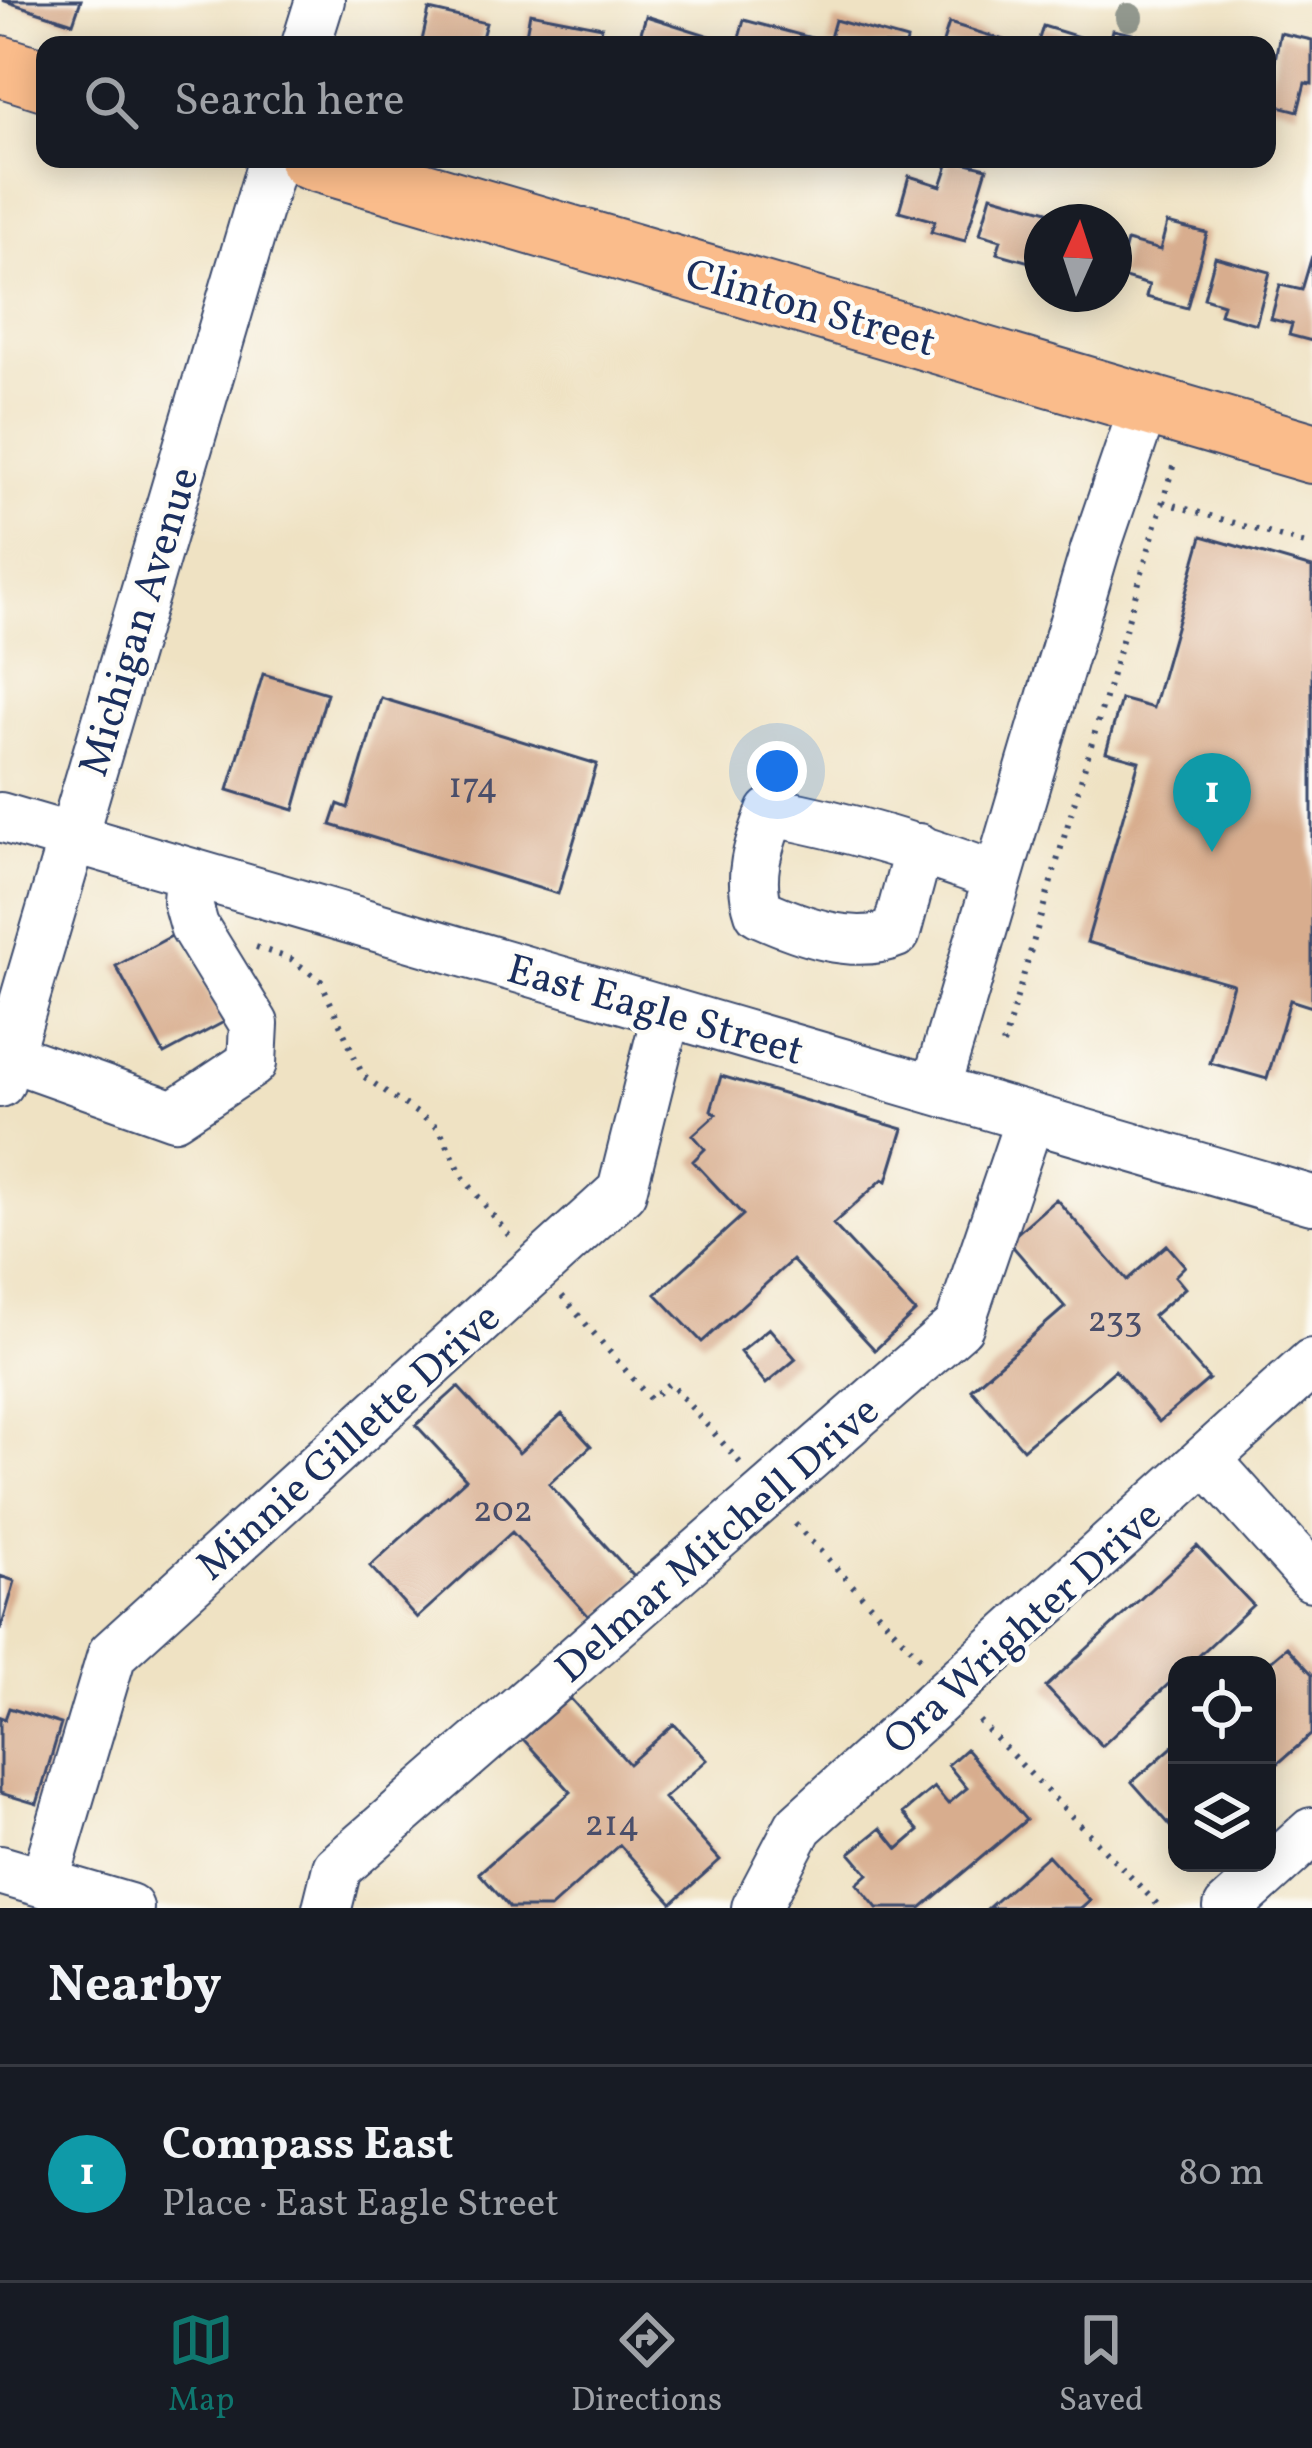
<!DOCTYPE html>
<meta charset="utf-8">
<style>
body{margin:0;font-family:Vollkorn,serif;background:#242831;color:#f1f3f6}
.controls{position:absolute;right:36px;bottom:36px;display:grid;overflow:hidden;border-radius:24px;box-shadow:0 6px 30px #0003}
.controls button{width:108px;height:108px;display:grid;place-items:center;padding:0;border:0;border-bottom:3px solid #363941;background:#171b24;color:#f1f3f6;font:60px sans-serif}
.compass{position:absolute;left:1024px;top:204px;width:108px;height:108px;border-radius:50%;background:#171b24;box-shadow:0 6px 30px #0003;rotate:3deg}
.you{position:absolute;left:777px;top:771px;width:42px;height:42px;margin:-30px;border:9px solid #fff;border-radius:50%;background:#1a73e8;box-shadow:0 0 0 18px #1a73e833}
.badge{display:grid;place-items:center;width:78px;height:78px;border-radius:50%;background:#0f766e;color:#fff;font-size:39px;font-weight:700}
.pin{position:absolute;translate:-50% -99px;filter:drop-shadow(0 3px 6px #0008)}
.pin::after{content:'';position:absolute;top:63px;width:42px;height:36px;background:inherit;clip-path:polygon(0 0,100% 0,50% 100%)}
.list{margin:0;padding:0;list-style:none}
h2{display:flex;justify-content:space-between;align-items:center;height:156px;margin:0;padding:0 48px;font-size:51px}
h2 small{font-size:39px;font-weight:400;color:#9ea1a6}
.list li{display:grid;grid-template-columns:78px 1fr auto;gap:36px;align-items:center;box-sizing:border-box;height:216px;padding:0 48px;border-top:3px solid #363941}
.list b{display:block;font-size:45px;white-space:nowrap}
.list p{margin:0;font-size:39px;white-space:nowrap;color:#9ea1a6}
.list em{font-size:39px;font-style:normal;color:#9ea1a6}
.icon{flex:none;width:66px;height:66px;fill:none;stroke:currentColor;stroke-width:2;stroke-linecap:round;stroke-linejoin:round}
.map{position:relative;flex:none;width:1312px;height:1908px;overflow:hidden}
.search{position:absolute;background:#171b24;box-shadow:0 6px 30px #0003;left:36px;right:36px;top:36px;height:132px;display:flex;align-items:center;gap:30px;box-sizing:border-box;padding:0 42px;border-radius:24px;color:#9ea1a6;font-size:45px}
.sheet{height:372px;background:#171b24}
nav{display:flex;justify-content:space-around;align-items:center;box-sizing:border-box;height:168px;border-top:3px solid #363941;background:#171b24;font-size:33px;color:#9ea1a6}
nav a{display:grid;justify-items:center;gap:6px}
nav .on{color:#0f766e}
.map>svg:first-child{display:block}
.building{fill:#d8ad8e}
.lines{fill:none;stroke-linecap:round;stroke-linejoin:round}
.minor-casing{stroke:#3b4a6d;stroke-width:52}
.major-casing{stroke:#3b4a6d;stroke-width:64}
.path{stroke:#3b4a6d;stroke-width:6;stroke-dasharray:3 9;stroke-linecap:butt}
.minor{stroke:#fff;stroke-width:48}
.major{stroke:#fabc8b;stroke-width:60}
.tree{fill:#92988e}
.labels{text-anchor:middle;stroke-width:9;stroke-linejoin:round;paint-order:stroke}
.number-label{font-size:36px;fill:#4a4e6a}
.street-label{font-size:42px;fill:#1b2f5e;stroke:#fdfcf7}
</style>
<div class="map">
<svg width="1312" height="1908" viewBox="0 0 1312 1908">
<rect width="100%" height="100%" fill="#fdfcf7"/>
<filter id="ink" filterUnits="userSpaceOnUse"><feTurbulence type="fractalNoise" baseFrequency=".00833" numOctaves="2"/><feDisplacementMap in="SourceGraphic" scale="24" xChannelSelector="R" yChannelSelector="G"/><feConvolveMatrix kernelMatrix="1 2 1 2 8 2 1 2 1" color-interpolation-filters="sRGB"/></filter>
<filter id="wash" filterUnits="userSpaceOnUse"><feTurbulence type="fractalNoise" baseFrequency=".004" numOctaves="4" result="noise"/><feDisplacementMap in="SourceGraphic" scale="48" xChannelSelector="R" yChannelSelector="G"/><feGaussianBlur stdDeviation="2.7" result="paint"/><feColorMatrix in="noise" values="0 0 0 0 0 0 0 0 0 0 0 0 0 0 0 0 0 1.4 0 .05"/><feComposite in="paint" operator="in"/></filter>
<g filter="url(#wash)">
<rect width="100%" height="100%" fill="#efe2c3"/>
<g id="blocks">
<path class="building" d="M2,0H81L73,23Z
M429,10L486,23L480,45H421Z
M530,13L602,27L598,45H524Z
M646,16L713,37L711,45H637Z
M744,20L812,38L811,45H737Z
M835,20L907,40L906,45H828Z
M949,23L1017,44V45H942Z
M1043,26L1102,44V45H1037Z
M1113,30L1175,43V45H1109Z
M1280,33L1312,40V84L1305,83L1298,111L1267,103Z
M950,159L987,168L965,241L931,232L935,221L899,211L909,176L941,186Z
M991,195L1048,211L1033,263L997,253L1001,240L980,234Z
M1167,223L1207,233L1187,308L1146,297L1149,285L1118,276L1127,241L1160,250Z
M1312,256V341L1289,335L1292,324L1271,319L1280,285L1302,290Z
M1215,257L1270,272L1256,324L1220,314L1223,304L1204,298Z
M1202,536L1312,568V1007L1290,1000L1267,1079L1210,1063L1233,984L1087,942L1139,761L1106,752L1121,699L1153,708Z
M263,674L327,693L294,810L228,790Z
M381,698L597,764L558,894L331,825L338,804L348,808Z
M177,933L224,1022L164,1054L116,966Z
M721,1076L903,1129L887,1181L883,1179L833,1224L915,1312L875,1350L792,1260L702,1342L656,1294L743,1215L693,1161L705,1149L693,1135L716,1114L711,1110Z
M1056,1199L1127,1280L1167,1245L1185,1266L1175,1276L1185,1288L1153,1316L1209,1379L1159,1422L1115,1370L1023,1449L971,1389L1065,1307L1008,1241Z
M769,1328L796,1359L766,1384L740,1352Z
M458,1387L519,1453L562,1414L591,1446L549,1484L638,1581L594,1622L512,1532L417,1618L370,1566L466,1479L416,1425Z
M1197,1546L1253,1605L1189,1665H1177V1676L1102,1746L1046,1687Z
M0,1576L15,1581L1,1629H0Z
M1287,1647L1312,1674V1734L1267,1773V1664Z
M570,1698L629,1764L674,1724L707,1760L664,1798L720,1860L672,1903L620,1845L550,1908H510L479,1873L571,1792L523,1739Z
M9,1708L61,1724L37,1804L0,1793V1717L5,1719Z
M1177,1743V1833L1132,1782Z
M966,1749L1026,1820L921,1908H877L857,1884L868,1874L850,1853L881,1828L898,1849L919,1831L903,1813L934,1787L948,1804L967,1788L948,1765Z
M1048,1855L1090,1901L1082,1908H988Z"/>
</g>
</g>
<g filter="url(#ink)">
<use href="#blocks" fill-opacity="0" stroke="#3b4a6d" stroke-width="3"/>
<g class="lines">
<g class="minor-casing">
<path id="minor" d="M306,45L320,0
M0,817L1312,1200
M919,848L896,933C854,951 799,930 759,912C747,876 758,847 771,812C850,826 923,850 998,877
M8,1056L174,1115L252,1063L254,1024L194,926L187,901L189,873
M0,1083L273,159
M935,1090L1095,550L1145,404
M1206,1459L1312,1577
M0,1870L129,1908
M44,1883L112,1654L622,1191L667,1011
M327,1908L337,1868L959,1326L1030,1118
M756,1908L799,1826L1312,1363
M1228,1908L1312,1832"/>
</g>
<g class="major-casing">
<path id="major" d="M0,66L45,80
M309,159L1312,453"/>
</g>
<path class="path" d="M1163,502L1312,546
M256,947L291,959L321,981L363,1076L439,1128L463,1177L510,1237
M1003,1045L1175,460
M562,1296L650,1399L670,1383L742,1465
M795,1524L921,1659
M979,1721L1161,1908"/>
<use href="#minor" class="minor"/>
<use href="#major" class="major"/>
</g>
<circle class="tree" cx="1129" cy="17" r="14"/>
</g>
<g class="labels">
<g class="number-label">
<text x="473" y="797">174</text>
<text x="1115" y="1331">233</text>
<text x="503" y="1521">202</text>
<text x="612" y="1835">214</text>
</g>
<g class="street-label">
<text transform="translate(811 306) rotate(16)" y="15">Clinton Street</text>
<text transform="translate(137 621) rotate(-73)" y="15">Michigan Avenue</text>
<text transform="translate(656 1008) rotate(16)" y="15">East Eagle Street</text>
<text transform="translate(347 1440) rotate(-42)" y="15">Minnie Gillette Drive</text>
<text transform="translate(716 1538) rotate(-41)" y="15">Delmar Mitchell Drive</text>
<text transform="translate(1021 1626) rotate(-42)" y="15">Ora Wrighter Drive</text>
</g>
</g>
</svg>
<div class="controls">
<button><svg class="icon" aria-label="locate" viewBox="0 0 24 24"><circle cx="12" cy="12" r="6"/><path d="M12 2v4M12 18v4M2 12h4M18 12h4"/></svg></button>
<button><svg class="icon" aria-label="layers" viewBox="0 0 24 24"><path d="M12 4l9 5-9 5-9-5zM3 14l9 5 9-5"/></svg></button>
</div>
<svg class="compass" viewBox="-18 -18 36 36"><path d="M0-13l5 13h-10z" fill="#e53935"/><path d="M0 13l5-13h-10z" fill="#9ea1a6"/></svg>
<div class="you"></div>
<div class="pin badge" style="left:1212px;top:852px;background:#0f9aa8">1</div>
<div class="search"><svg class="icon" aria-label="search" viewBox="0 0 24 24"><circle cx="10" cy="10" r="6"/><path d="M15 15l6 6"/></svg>Search here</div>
</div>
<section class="sheet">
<h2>Nearby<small></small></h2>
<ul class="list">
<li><span class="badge" style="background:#0f9aa8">1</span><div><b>Compass East</b><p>Place · East Eagle Street</p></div><em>80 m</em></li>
</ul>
</section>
<nav>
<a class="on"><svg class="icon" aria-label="map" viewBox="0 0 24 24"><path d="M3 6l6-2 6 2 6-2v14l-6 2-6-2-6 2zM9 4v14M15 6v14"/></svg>Map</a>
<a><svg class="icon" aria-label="directions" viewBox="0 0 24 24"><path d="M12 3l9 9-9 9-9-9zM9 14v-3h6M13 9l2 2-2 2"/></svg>Directions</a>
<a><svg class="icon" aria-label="saved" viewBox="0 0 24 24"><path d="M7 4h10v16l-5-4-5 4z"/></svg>Saved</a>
</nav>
